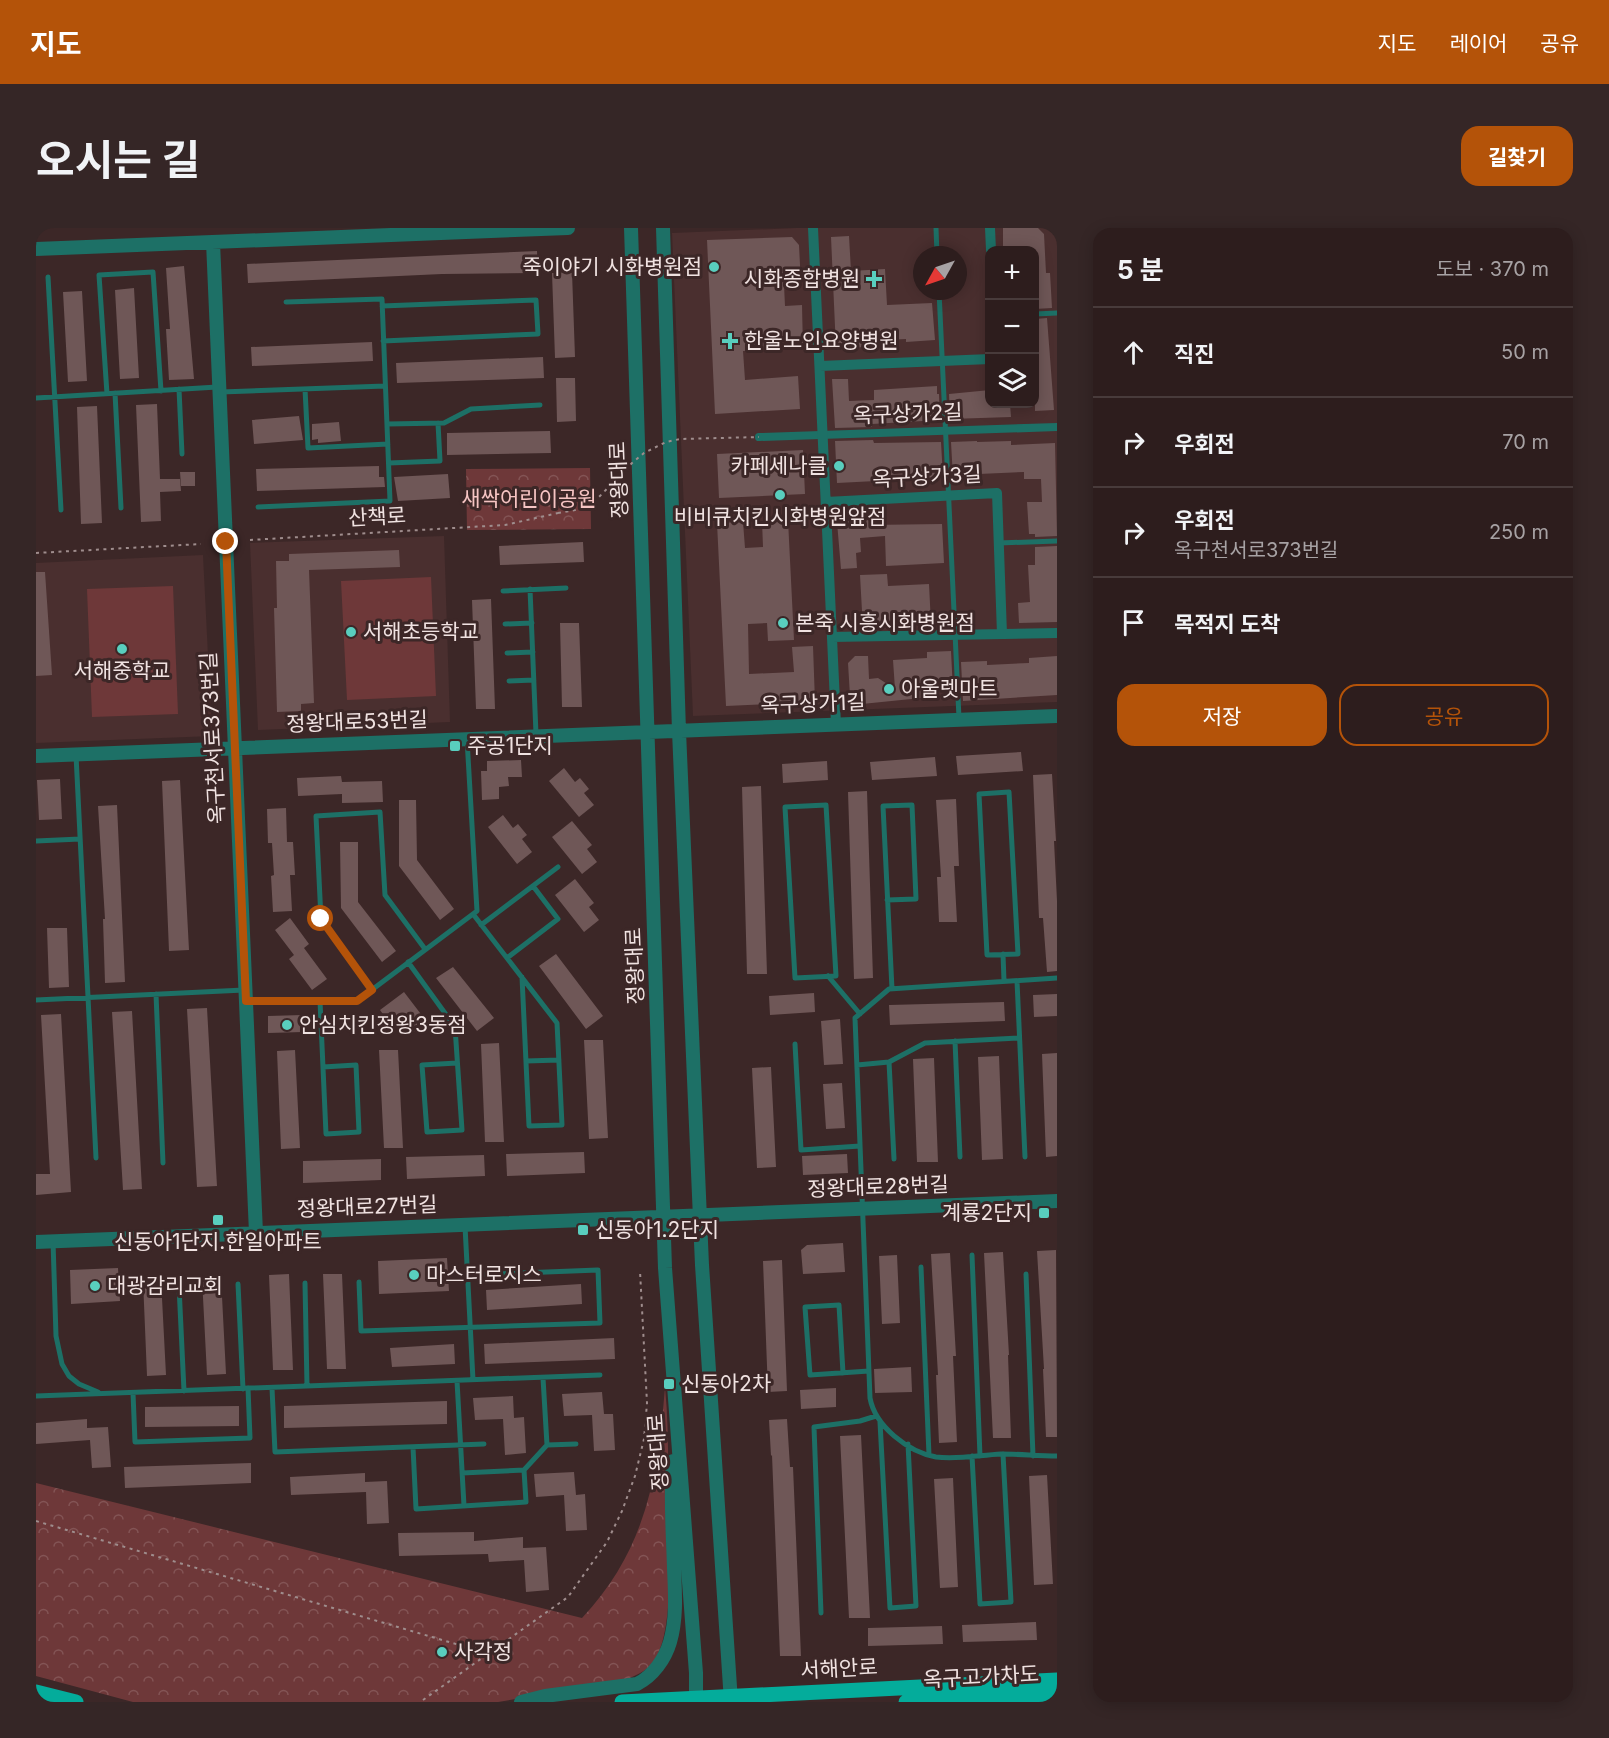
<!DOCTYPE html>
<html lang="ko">
<meta charset="utf-8">
<style>
body{margin:0;font-family:Inter,"Noto Sans KR",sans-serif;background:#352626;color:#f1f3f6}
.controls{position:absolute;right:18px;top:18px;display:grid;overflow:hidden;border-radius:12px;box-shadow:0 3px 15px #0003}
.controls button{width:54px;height:54px;display:grid;place-items:center;padding:0;border:0;border-bottom:2px solid #483b3b;background:#2d1d1d;color:#f1f3f6;font:30px sans-serif}
.compass{position:absolute;left:877px;top:18px;width:54px;height:54px;border-radius:50%;background:#2d1d1d;box-shadow:0 3px 15px #0003;rotate:230deg}
.stop{position:absolute;width:18px;height:18px;margin:-14px;border:4px solid #b45309;border-radius:50%;background:#fff}
.stop.end{background:#b45309;border-color:#fff;box-shadow:0 2px 6px #0008}
.list{margin:0;padding:0;list-style:none}
h2{display:flex;justify-content:space-between;align-items:center;height:78px;margin:0;padding:0 24px;font-size:26px}
h2 small{font-size:20px;font-weight:400;color:#a7a2a4}
.list li{display:grid;grid-template-columns:39px 1fr auto;gap:18px;align-items:center;box-sizing:border-box;height:90px;padding:0 24px;border-top:2px solid #483b3b}
.list b{display:block;font-size:22px;white-space:nowrap}
.list p{margin:0;font-size:20px;white-space:nowrap;color:#a7a2a4}
.list em{font-size:20px;font-style:normal;color:#a7a2a4}
.actions{display:flex;gap:12px;padding:18px 24px}
.actions a{flex:1;padding:14px 0;border:2px solid #b45309;border-radius:18px;text-align:center;font-size:21px;color:#b45309}
.actions .main{background:#b45309;color:#fff}
.icon{flex:none;width:33px;height:33px;fill:none;stroke:currentColor;stroke-width:2;stroke-linecap:round;stroke-linejoin:round}
.map{position:relative;flex:none;width:1021px;height:1474px;overflow:hidden;border-radius:18px}
header{display:flex;align-items:center;gap:36px;box-sizing:border-box;height:84px;padding:0 30px;background:#b45309;color:#fff}
header strong{font-size:28px}
nav{display:flex;gap:33px;margin-inline-start:auto;font-size:21px}
.intro{display:flex;align-items:center;justify-content:space-between;box-sizing:border-box;height:144px;padding:0 36px}
h1{margin:0;font-size:42px}
.button{padding:15px 27px;border-radius:18px;background:#b45309;color:#fff;font-size:21px;font-weight:700}
main{display:flex;gap:36px;padding:0 36px}
aside{flex:1;background:#2d1d1d;border-radius:18px;box-shadow:0 3px 15px #0003}
.map>svg:first-child{display:block}
.built{fill:#4a2f2f;fill-rule:evenodd}
.park{fill:url(#park-crowns)}
.pitch{fill:#6e3839}
.building{fill:#6f5757}
.lines{fill:none;stroke-linecap:round;stroke-linejoin:round}
.path{stroke:#9f8d8d;stroke-width:2;stroke-dasharray:3 4.5;stroke-linecap:butt}
.service{stroke:#1d7066;stroke-width:5}
.pedestrian{stroke:#1d7066;stroke-width:8}
.minor{stroke:#1d7066;stroke-width:10}
.tertiary{stroke:#1d7066;stroke-width:14}
.primary{stroke:#04ac9b;stroke-width:15}
.path-bridge{stroke:#9f8d8d;stroke-width:2;stroke-dasharray:3 4.5;stroke-linecap:butt}
.route{stroke:#b45309;stroke-width:8}
.poi-dot{fill:#59cebe;stroke:#3c2727;stroke-width:2}
.labels{text-anchor:middle;stroke-width:6;stroke-linejoin:round;paint-order:stroke}
.poi-label{font-size:21px;fill:#f0e2e1;stroke:#3c2727;text-anchor:start}
.street-label{font-size:21px;fill:#f0e2e1;stroke:#3c2727}
.park-label{font-size:21px;fill:#f6c4c3;stroke:#3c2727}
</style>
<header>
<strong>지도</strong>
<nav><a>지도</a><a>레이어</a><a>공유</a></nav>
</header>
<div class="intro"><h1>오시는 길</h1><a class="button">길찾기</a></div>
<main>
<div class="map">
<svg width="1021" height="1474" viewBox="0 0 1021 1474">
<defs>
<pattern id="park-crowns" width="20" height="18" patternUnits="userSpaceOnUse" patternTransform="scale(1.5)"><rect width="20" height="18" fill="#6e3839"/><path d="M2 6a3 3 0 1 1 6 0M12 15a3 3 0 1 1 6 0" fill="none" stroke="#835455"/></pattern>
</defs>
<rect width="100%" height="100%" fill="#3c2727"/>
<path class="built" d="M761,0H1021V474L657,488L636,5ZM954,22H999V176H954ZM886,27H922V63H886Z
M408,308L414,494L222,502L214,315Z
M167,327L176,508L0,515V335Z"/>
<path class="park" d="M554,240L555,301L431,302L430,241Z
M629,1159C633,1200 632,1241 632,1282C632,1320 640,1406 616,1436C609,1444 598,1448 589,1452L462,1474H97L0,1448V1255L546,1390C610,1322 622,1248 629,1159Z"/>
<path class="pitch" d="M395,349L400,468L311,472L305,353Z
M137,358L142,486L56,489L51,361Z"/>
<path class="building" d="M967,0H1002L1008,6L1010,45H1014L1016,80L999,81V22H977V18H967Z
M813,8L815,43L849,41L851,77L896,75L899,112L870,114V111L827,113V119L800,121L795,9Z
M756,9L763,17L765,57H748L749,78L766,77L767,121L707,123L709,152L762,148L764,181L679,186L671,12Z
M501,23L502,45L406,46L212,55L211,36Z
M148,38L158,151L133,152L130,101H134L130,40Z
M536,44L539,129L519,130L516,45Z
M98,60L103,150L84,151L79,62Z
M46,63L51,153L32,154L27,64Z
M1011,90L1018,182L999,183V91Z
M336,114L337,133L216,138L215,119Z
M507,129L508,150L361,155L360,135Z
M520,150H539L540,193L521,194Z
M796,151H812L813,173L838,172V162L901,158V166H903L904,192L836,196V199L799,200Z
M954,162V176H974L975,189L914,191L913,166Z
M121,176L124,251H144L145,263L124,264L125,293L105,294L100,177Z
M61,178L66,295L45,296L41,179Z
M263,188L267,212L218,216L216,192Z
M303,194L305,213L282,215V211L276,212V196Z
M514,203L515,225L411,227V205Z
M837,212L838,215L905,214L907,250L877,251V247L840,249V253L801,255L799,213Z
M941,213V214L975,213V217L1019,215L1021,308L999,309V306H993L991,274H1006L1005,251H988V244L943,246V249L917,250L915,214Z
M767,222L769,266L683,270L681,226Z
M343,238V249H348L349,259L221,263L220,241Z
M144,244H159V258H145Z
M412,246L414,270L362,273L358,249Z
M834,291V297L906,296L908,335L850,338L849,308L824,310L825,324L820,325L821,340L805,341L801,294Z
M752,292L758,412L732,413L731,395L712,396L713,446L758,444L756,419L777,418L779,474L690,478L681,295L707,294L709,320L727,319L726,293Z
M547,314L548,334L464,337L463,318Z
M1021,318V394L983,395L982,375L994,374L992,337H999V319Z
M363,322L364,339L273,342L278,475L265,476V483L241,484L238,380H241L240,333H253V326Z
M0,344H9L16,447L0,448Z
M851,346L852,358L893,356L895,396L854,398V400L827,401L824,347Z
M455,371L459,481H440L436,372Z
M524,395H543L546,479H526Z
M915,423L917,463L885,465V470L826,476L814,468L812,435L819,428H832L833,451L842,450L859,461L857,432L891,430V424Z
M1021,428V467L927,473L925,434L951,433V437L993,435V430Z
M985,524L987,543L922,547L920,528Z
M899,529L901,548L836,552L834,534Z
M485,532L486,549H472L473,558L463,559V571L446,572L445,543H451V533Z
M791,533L792,552L747,555L746,536Z
M528,540L539,554L544,550L553,561L548,565L558,577L543,589L513,553Z
M1016,546L1020,613H1018L1021,673V743L1011,744L1007,690H1003L997,547Z
M305,548L306,554L346,553L347,574L306,575V566L262,568L261,550Z
M24,551L26,591L3,592L1,552Z
M144,552L153,722L133,723L126,553Z
M725,558L731,746H711L706,559Z
M831,563L837,750L818,751L812,564Z
M920,571L923,638H918L921,694H903L901,649H905L900,572Z
M363,572H380L381,632L418,681L404,692L363,638Z
M81,577L89,754L69,755L67,691H69L62,578Z
M250,580L251,614H257L259,647H254L256,683L237,684L235,648L238,647L236,615H232L231,581Z
M467,587L477,600L482,596L491,607L486,611L496,624L481,636L452,599Z
M536,593L556,617L551,621L561,634L546,646L516,609Z
M304,614H322V674L360,723L346,734L305,680Z
M539,651L558,675L553,679L563,692L548,704L519,667Z
M254,690L273,716L268,720L291,751L276,762L253,731L258,727L239,702Z
M11,700H31L33,759L13,760Z
M520,726L567,788L550,801L503,738Z
M417,739L458,790L441,803L400,750Z
M368,764L391,794L371,809L361,795L356,799L344,782Z
M778,765L779,784L734,787L733,768Z
M1021,766V788L998,789L997,767Z
M968,774L969,793L854,797L853,777Z
M171,780L181,958L161,959L151,781Z
M96,783L106,961L87,962L76,784Z
M25,786L35,964L0,967V946H14L5,787Z
M266,787L267,804L232,805V788Z
M804,791L807,836L788,837L785,793Z
M548,812H567L572,910L553,911Z
M463,815L468,914H449L445,816Z
M259,822L264,920L245,921L241,823Z
M343,822H362L367,920H348Z
M1021,825V928L1010,929L1006,826Z
M963,828L967,931L946,932L942,829Z
M898,830L902,934H881L877,831Z
M735,839L740,939L721,940L716,840Z
M806,855L809,900L790,901L787,856Z
M548,924L549,945L471,948L470,926Z
M811,926L812,945L767,947L766,928Z
M448,927L449,948L371,951L370,929Z
M345,931V952L267,955V933Z
M807,1015L809,1044L767,1046L765,1022L771,1017Z
M1020,1022L1021,1209H1010L1007,1141H1008L1001,1023Z
M967,1024L973,1127H972L975,1210H957L948,1025Z
M914,1025L920,1128H917L921,1214L903,1215L900,1147H902L895,1026Z
M861,1027L864,1095L846,1096L843,1028Z
M411,1030L413,1063L343,1066L342,1033Z
M746,1032L751,1163L732,1164L727,1033Z
M82,1040L84,1073L35,1076L34,1042Z
M253,1046L257,1142H237L233,1047Z
M287,1046H306L310,1141H291Z
M185,1049L190,1146L171,1147L166,1050Z
M125,1051L130,1147L111,1148L107,1052Z
M545,1056L546,1076L451,1082L450,1062Z
M578,1110L579,1131L449,1136L448,1116Z
M418,1116L419,1136L356,1139L354,1120Z
M875,1139L876,1164L839,1165L838,1141Z
M800,1160V1179L765,1181L764,1162Z
M566,1164L568,1186H577L579,1222L558,1223L556,1187L528,1188L526,1166Z
M477,1168L478,1190L488,1189L490,1225L469,1227L467,1191L439,1192L437,1170Z
M411,1173V1196L248,1200V1178Z
M203,1178V1198L109,1199V1179Z
M51,1191V1200L72,1199L75,1239L56,1240L54,1212L0,1216V1195Z
M751,1191L754,1239H757L765,1428H744L736,1227L735,1228L733,1192Z
M825,1207L834,1390H813L804,1208Z
M215,1235V1255L89,1260L88,1239Z
M538,1244L540,1267L549,1266L551,1302L530,1303L528,1267L500,1269L498,1246Z
M329,1245V1254L351,1253L353,1295L331,1296L330,1264L255,1267L254,1249Z
M1011,1247L1017,1356L998,1357L993,1248Z
M917,1250L922,1359L904,1360L898,1251Z
M438,1304V1313L487,1309V1320L510,1319L513,1362L490,1364L488,1332L453,1334L452,1326L363,1328L362,1305Z
M1000,1394L1001,1412L927,1414L926,1397Z
M906,1398L907,1416L832,1418V1400Z"/>
<g class="lines">
<path class="path" d="M214,312L469,297L522,285
M0,325L165,316
M0,1293L454,1426
M387,1472L532,1369L571,1314L586,1283L599,1248L608,1211L611,1175L604,1043"/>
<path class="service" d="M900,0L901,27
M12,49L25,282
M903,63L923,490
M346,78L500,72L502,106L347,113
M999,86L1021,85
M143,161L146,226
M269,161L272,220L352,216
M185,164L349,158
M79,165L85,280
M71,166L63,47L117,44L125,163
M0,170L181,159
M351,196L408,195L435,181L504,177
M353,235L404,233L402,195
M222,279L354,273L346,71L250,74
M963,315L1021,313
M494,361L500,506
M467,363L530,360
M469,396L496,395
M471,425L497,424
M473,453L498,452
M40,527L60,930
M973,564L982,726L951,727L943,566Z
M790,577L800,748L759,750L749,579Z
M0,613L44,611
M851,672L880,671L876,577L847,578L856,761
M437,686L521,795L526,897L493,898L486,749
M445,697L522,639
M967,726L968,753
M471,730L522,691L497,658
M372,734L419,799L426,902L391,904L386,837L421,835
M792,748L824,786
M1021,750L853,761L819,790L834,1170C839,1198 872,1224 900,1229C921,1232 944,1227 965,1226C984,1226 1002,1228 1021,1228
M981,753L989,929
M336,762L285,691L280,588L344,584L349,667L389,721
M120,766L127,935
M0,772L208,762
M212,773H321L441,683L431,511
M284,773L290,906L323,904L320,837L287,839
M919,813L924,929
M759,816L765,922L824,918
M490,833L523,832
M853,834L858,931
M821,837L853,834L889,815L983,810
M429,998L437,1152
M17,1013L20,1108L26,1136L33,1148L43,1156L62,1164
M936,1027L944,1228
M885,1039L893,1227
M990,1046L997,1228
M323,1054L325,1103L564,1095L562,1042L432,1047
M269,1055L271,1158
M202,1056L207,1161
M143,1058L148,1163
M807,1145L803,1077L769,1079L774,1147L833,1143
M421,1153L428,1278
M236,1160L239,1224L448,1216
M97,1165L99,1214L214,1210L212,1160
M0,1168L564,1147
M844,1194L854,1380L880,1378L872,1216
M511,1217L540,1216
M377,1219L380,1281L490,1274L488,1242
M936,1228L944,1376L975,1374L967,1226
M426,1245L488,1242L511,1217L507,1150
M785,1385L778,1199L824,1193L840,1188"/>
<path class="pedestrian" d="M723,209L1021,199"/>
<path class="minor" d="M777,0L800,496
M954,0L955,22
M784,138L954,131
M790,274L961,265L966,406
M796,409L1021,405"/>
<path class="tertiary" d="M595,0L629,1040L660,1445V1474
M627,0L643,503L666,1037L695,1474
M177,14L220,1005
M0,21L532,0
M0,528L1021,488
M0,1014L1021,973
M485,1474L509,1468L601,1456C617,1448 629,1431 634,1414C641,1390 639,1364 638,1340C637,1304 634,1269 637,1233"/>
<path class="primary" d="M0,1464L40,1474
M586,1474L1021,1452
M870,1474L1021,1467"/>
<path class="path-bridge" d="M522,285L539,282L561,271L596,235L608,225L630,214L644,211L723,209"/>
</g>
<g class="lines">
<path class="route" d="M190,314L210,773H321L336,762L285,691"/>
</g>
<g class="poi-dot">
<circle cx="678" cy="39" r="6"/>
<path d="M835 42h6v6h6v6h-6v6h-6v-6h-6v-6h6z"/>
<path d="M691 104h6v6h6v6h-6v6h-6v-6h-6v-6h6z"/>
<circle cx="803" cy="238" r="6"/>
<circle cx="744" cy="267" r="6"/>
<circle cx="747" cy="395" r="6"/>
<circle cx="315" cy="404" r="6"/>
<circle cx="86" cy="421" r="6"/>
<circle cx="853" cy="461" r="6"/>
<rect x="413" y="512" width="12" height="12" rx="3"/>
<circle cx="251" cy="797" r="6"/>
<rect x="1002" y="979" width="12" height="12" rx="3"/>
<rect x="176" y="986" width="12" height="12" rx="3"/>
<rect x="541" y="996" width="12" height="12" rx="3"/>
<circle cx="378" cy="1047" r="6"/>
<circle cx="59" cy="1058" r="6"/>
<rect x="627" y="1150" width="12" height="12" rx="3"/>
<circle cx="406" cy="1424" r="6"/>
</g>
<g class="labels">
<g class="poi-label">
<text x="666" y="46" text-anchor="end">죽이야기 시화병원점</text>
<text x="824" y="58" text-anchor="end">시화종합병원</text>
<text x="708" y="120">한울노인요양병원</text>
<text x="791" y="245" text-anchor="end">카페세나클</text>
<text x="744" y="296" text-anchor="middle">비비큐치킨시화병원앞점</text>
<text x="759" y="402">본죽 시흥시화병원점</text>
<text x="327" y="411">서해초등학교</text>
<text x="86" y="450" text-anchor="middle">서해중학교</text>
<text x="865" y="468">아울렛마트</text>
<text x="431" y="525">주공1단지</text>
<text x="263" y="804">안심치킨정왕3동점</text>
<text x="996" y="992" text-anchor="end">계룡2단지</text>
<text x="559" y="1009">신동아1.2단지</text>
<text x="182" y="1021" text-anchor="middle">신동아1단지.한일아파트</text>
<text x="390" y="1054">마스터로지스</text>
<text x="71" y="1065">대광감리교회</text>
<text x="645" y="1163">신동아2차</text>
<text x="418" y="1431">사각정</text>
</g>
<g class="street-label">
<text transform="translate(872 186) rotate(-2)" y="7">옥구상가2길</text>
<text transform="translate(891 249) rotate(-3)" y="7">옥구상가3길</text>
<text transform="translate(583 252) rotate(-92)" y="7">정왕대로</text>
<text transform="translate(341 289) rotate(-3)" y="7">산책로</text>
<text transform="translate(777 476) rotate(-2)" y="7">옥구상가1길</text>
<text transform="translate(321 494) rotate(-2)" y="7">정왕대로53번길</text>
<text transform="translate(177 510) rotate(-93)" y="7">옥구천서로373번길</text>
<text transform="translate(599 738) rotate(-92)" y="7">정왕대로</text>
<text transform="translate(842 959) rotate(-2)" y="7">정왕대로28번길</text>
<text transform="translate(331 979) rotate(-2)" y="7">정왕대로27번길</text>
<text transform="translate(622 1224) rotate(-94)" y="7">정왕대로</text>
<text transform="translate(803 1441) rotate(-3)" y="7">서해안로</text>
<text transform="translate(945 1449) rotate(-3)" y="7">옥구고가차도</text>
</g>
<g class="park-label">
<text x="493" y="278">새싹어린이공원</text>
</g>
</g>
</svg>
<div class="controls">
<button>+</button>
<button>−</button>
<button><svg class="icon" aria-label="layers" viewBox="0 0 24 24"><path d="M12 4l9 5-9 5-9-5zM3 14l9 5 9-5"/></svg></button>
</div>
<svg class="compass" viewBox="-18 -18 36 36"><path d="M0-13l5 13h-10z" fill="#e53935"/><path d="M0 13l5-13h-10z" fill="#a7a2a4"/></svg>
<div class="stop" style="left:285px;top:691px"></div>
<div class="stop end" style="left:190px;top:314px"></div>
</div>
<aside>
<h2>5 분<small>도보 · 370 m</small></h2>
<ul class="list">
<li><svg class="icon" aria-label="ahead" viewBox="0 0 24 24"><path d="M12 20V5M6 11l6-6 6 6"/></svg><div><b>직진</b></div><em>50 m</em></li>
<li><svg class="icon" aria-label="right" viewBox="0 0 24 24"><path d="M7 20v-9h11M14 6l5 5-5 5"/></svg><div><b>우회전</b></div><em>70 m</em></li>
<li><svg class="icon" aria-label="right" viewBox="0 0 24 24"><path d="M7 20v-9h11M14 6l5 5-5 5"/></svg><div><b>우회전</b><p>옥구천서로373번길</p></div><em>250 m</em></li>
<li><svg class="icon" aria-label="arrive" viewBox="0 0 24 24"><path d="M6 21V4h12l-3 4 3 4H6"/></svg><div><b>목적지 도착</b></div></li>
</ul>
<div class="actions"><a class="main">저장</a><a>공유</a></div>
</aside>
</main>
